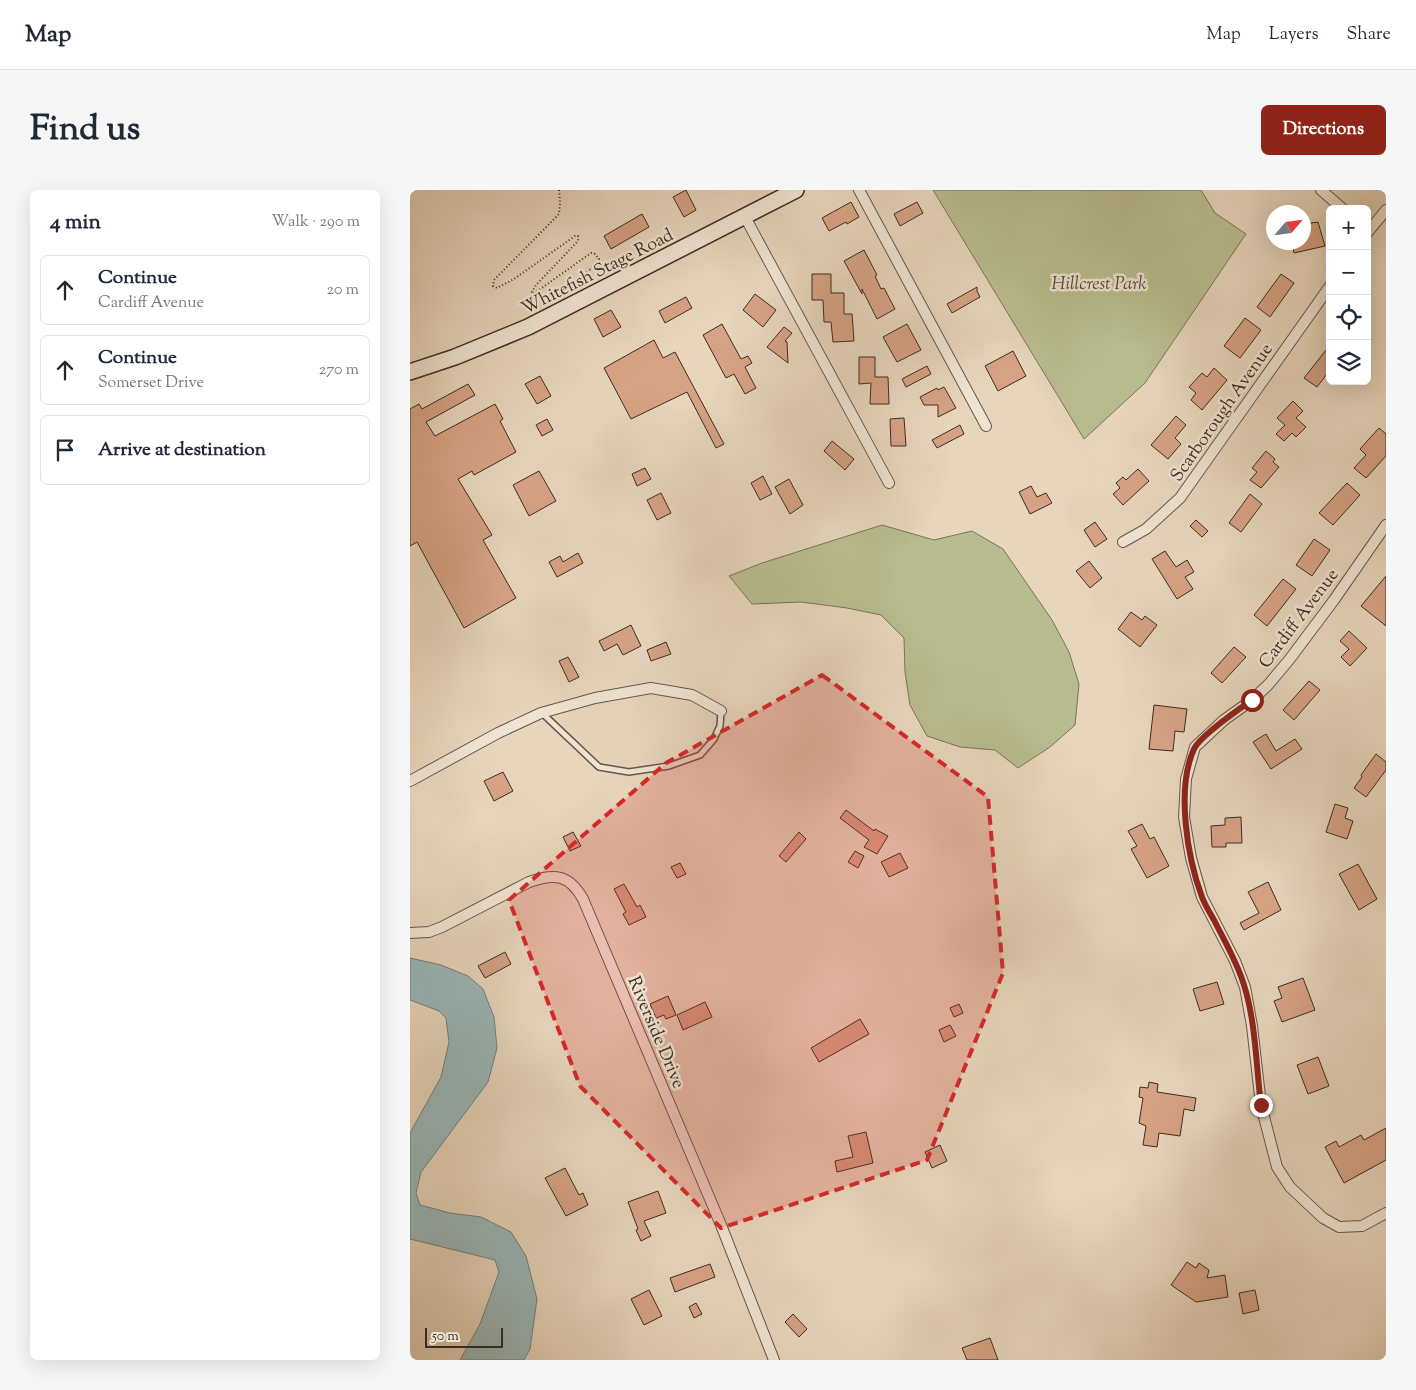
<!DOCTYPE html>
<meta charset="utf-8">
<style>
body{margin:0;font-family:"Sorts Mill Goudy",serif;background:#f6f6f7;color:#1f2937}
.controls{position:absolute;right:15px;top:15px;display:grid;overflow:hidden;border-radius:8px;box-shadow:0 5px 20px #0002}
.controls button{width:45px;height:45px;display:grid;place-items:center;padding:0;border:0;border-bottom:1px solid #e0e1e3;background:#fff;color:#1f2937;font:25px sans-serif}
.compass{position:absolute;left:856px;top:15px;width:45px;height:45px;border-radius:50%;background:#fff;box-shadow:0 5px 20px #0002;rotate:62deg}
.scale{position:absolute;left:15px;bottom:12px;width:78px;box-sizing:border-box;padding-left:5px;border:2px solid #3e2b22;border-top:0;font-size:14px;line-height:18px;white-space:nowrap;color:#3e2b22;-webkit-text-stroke:4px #efe4d3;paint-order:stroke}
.stop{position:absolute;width:15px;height:15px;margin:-11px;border:4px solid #8f2418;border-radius:50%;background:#fff}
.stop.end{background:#8f2418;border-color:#fff;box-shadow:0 1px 5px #0008}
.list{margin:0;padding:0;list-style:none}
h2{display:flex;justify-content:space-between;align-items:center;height:65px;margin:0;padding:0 20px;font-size:21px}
h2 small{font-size:16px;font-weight:400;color:#747a83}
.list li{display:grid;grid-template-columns:32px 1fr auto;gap:15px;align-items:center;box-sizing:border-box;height:70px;margin:0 10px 10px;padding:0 10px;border:1px solid #e0e1e3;border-radius:8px}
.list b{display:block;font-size:19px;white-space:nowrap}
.list p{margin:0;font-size:16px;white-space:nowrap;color:#747a83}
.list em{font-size:16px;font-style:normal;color:#747a83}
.icon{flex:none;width:28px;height:28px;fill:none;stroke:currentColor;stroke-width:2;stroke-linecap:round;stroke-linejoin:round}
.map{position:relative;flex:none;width:976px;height:1170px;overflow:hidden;border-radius:8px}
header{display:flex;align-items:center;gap:30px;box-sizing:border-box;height:70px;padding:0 25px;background:#fff;border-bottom:1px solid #e0e1e3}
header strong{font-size:24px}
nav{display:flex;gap:28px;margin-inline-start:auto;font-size:18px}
.intro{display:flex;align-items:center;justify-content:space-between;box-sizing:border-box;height:120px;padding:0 30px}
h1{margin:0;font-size:35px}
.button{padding:12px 22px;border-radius:8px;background:#8f2418;color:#fff;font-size:18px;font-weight:700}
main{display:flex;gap:30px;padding:0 30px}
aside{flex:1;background:#fff;border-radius:8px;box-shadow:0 5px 20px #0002}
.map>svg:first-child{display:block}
.green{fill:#b8bd8f;stroke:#7b7458}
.water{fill:#99b7b9;stroke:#757f7d}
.building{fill:#d6a284;stroke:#3e2b22}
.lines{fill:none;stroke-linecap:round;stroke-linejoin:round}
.lane-casing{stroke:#685648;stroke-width:8}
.street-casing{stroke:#685648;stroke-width:12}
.secondary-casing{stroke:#3e2b22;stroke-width:18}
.path{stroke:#3e2b22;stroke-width:2;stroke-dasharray:1 2.5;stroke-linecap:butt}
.lane{stroke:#efe4d3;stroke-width:5}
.street{stroke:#efe4d3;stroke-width:10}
.secondary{stroke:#efe4d3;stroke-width:15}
.route{stroke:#8f2418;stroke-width:6}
.marked{fill:#d62828;fill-opacity:0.2;stroke:#d62828;stroke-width:4;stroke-dasharray:10 6;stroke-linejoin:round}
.labels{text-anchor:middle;stroke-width:5;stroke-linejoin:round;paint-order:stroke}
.street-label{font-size:18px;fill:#3e2b22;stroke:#efe4d3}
.park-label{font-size:18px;font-style:italic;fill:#564838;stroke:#efe4d3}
</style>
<header>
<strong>Map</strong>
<nav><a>Map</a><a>Layers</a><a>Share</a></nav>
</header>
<div class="intro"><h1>Find us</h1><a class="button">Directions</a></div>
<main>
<aside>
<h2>4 min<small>Walk · 290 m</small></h2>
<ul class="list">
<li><svg class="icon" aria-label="ahead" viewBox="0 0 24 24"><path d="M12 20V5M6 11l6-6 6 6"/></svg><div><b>Continue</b><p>Cardiff Avenue</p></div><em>20 m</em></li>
<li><svg class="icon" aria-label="ahead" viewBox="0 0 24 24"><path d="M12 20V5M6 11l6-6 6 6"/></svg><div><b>Continue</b><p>Somerset Drive</p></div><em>270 m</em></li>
<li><svg class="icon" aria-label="arrive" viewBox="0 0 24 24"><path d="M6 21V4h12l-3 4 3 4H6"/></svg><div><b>Arrive at destination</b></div></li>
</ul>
</aside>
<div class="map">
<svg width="976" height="1170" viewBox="0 0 976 1170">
<rect width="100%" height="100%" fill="#e7d5bc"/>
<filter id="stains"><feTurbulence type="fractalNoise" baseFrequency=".004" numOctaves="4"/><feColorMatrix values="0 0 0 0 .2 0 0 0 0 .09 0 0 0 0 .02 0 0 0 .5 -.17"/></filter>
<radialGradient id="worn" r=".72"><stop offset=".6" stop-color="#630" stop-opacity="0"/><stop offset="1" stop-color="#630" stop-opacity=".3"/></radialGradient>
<path class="green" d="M523,0H791L805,23L836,44L735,193L674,249Z
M472,335L524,350L562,341L593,359L642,430L659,462L669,494L665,535L640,557L608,578L585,560L550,557L517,546L500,515L495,482L494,448L471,425L437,418L391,412L342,414L319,386L352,373Z"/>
<path class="water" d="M0,768L31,775L58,786L73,799L84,827L87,858L78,892L11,982L6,1003L10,1015L40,1023L71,1027L101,1042L116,1066L127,1109L120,1159L114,1170H50L70,1134L89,1082L85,1070L0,1049V943L31,887L39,852L36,828L29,821L0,810Z"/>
<path class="building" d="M276,0L286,20L274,27L263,7Z
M441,12L449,27L437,34L436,32L419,41L412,28Z
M507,12L513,23L490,36L484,24Z
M232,24L239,37L201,59L194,46Z
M908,32L915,56L884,63L882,52H894V34Z
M454,60L467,85L465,86L471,99L474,98L485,119L467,129L452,99V104L434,71Z
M402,84H421V103H434V124H442L444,151L423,152L421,132H414L413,110H402Z
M871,84L884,93L860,127L847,117Z
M567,97V101L570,107L542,123L537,114Z
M345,104L366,120L353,137L333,120Z
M276,107L282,118L255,133L249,121Z
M201,120L211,137L193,147L184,129Z
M835,128L851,140L830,168L814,156Z
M312,134L331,169L338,166L342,173L335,177L346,198L335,204L324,184L316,188L293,145Z
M497,134L511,160L487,172L473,147Z
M374,137L382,143L375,151L377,152L378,173L357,157Z
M244,150L253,168L265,162L314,254L306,258L277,202L221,229L194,178Z
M920,155V180L907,197L894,188Z
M603,161L616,186L588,201L575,176Z
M449,167H465V187H478L479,214H460L461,193L449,194Z
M517,176L521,184L496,197L492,189Z
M804,178L817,190L792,220L781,210L786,203L779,197L792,183L797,187Z
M130,186L141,206L127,214L115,194Z
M58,194L65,205L16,232L25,246L85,214L93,229L90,231L106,262L64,285L62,281L48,289L82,345L73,350L106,408L54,438L7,352L0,356V219L9,214L12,219Z
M534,197L546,218L528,227V215H514L510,207L527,198L528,200Z
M883,211L893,221L886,228L896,237L886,247L882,243L874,251L866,244L875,235L867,228Z
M766,226L776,235L765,248L771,254L758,269L741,255Z
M494,228L496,256H481L480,229Z
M137,229L143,240L132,246L126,235Z
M550,235L554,244L527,258L522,250Z
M969,238L976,244V266L956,288L944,278L956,265L950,259Z
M422,251L444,269L435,280L414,261Z
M856,261L865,269L863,272L869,277L851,298L840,290L847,282L842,278Z
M235,278L241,289L227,296L222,284Z
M728,279L739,291L713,315L703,304L710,298L706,293L713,287L716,290Z
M129,281L146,311L119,326L103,295Z
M353,286L362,304L350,310L341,293Z
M379,289L393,315L380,324L365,297Z
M937,293L950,305L923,335L909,323Z
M621,296L627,307L636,303L642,313L620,324L609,302Z
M251,303L261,323L247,330L237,310Z
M840,304L852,314L831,342L819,333Z
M786,330L798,341L792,347L780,336Z
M685,332L697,349L685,357L674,340Z
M904,349L920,360L902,386L886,375Z
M755,361L766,377L777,370L784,382L775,387L783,399L767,409L742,369Z
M168,363L173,373L147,387L139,372L150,366L153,372Z
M679,371L692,388L680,398L666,381Z
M976,386V436L951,416Z
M873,389L886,399L857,436L844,425Z
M721,422L732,430L735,426L747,435L730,457L708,439Z
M221,435L231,456L213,465L207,454L194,461L189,451Z
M939,441L957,458L940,476L931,467L939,459L930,451Z
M256,452L261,464L241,471L237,460Z
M824,457L836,467L812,493L801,483Z
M158,467L169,487L159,492L149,471Z
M899,491L910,500L884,530L873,520Z
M744,515L777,519L774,542L765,541L763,561L739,559Z
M856,544L866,561L885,549L892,559L861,579L843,552Z
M966,564L976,572V580L956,607L944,598L952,587L951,585Z
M93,582L103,601L84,611L74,591Z
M925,614L938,618L935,628L943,631L937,649L916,642Z
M436,620L464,641L465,639L478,646L467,664L454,657L459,650L430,628Z
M831,627L832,653H816V657H802L801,636L815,635V628Z
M732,634L740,649L744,647L759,676L737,688L721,659L727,656L718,641Z
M163,642L171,656L160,661L153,647Z
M389,642L396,649L376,672L369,666Z
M445,661L454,666L448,678L438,672Z
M490,663L498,678L479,687L471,672Z
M270,673L276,684L267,688L261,677Z
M948,674L967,709L949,720L929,684Z
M858,692L871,720L834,740L830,733L849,723L838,702Z
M214,694L227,717L230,715L236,727L219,735L213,724L216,722L204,699Z
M95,762L101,774L75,788L68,776Z
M893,788L905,820L872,832L864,811L872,808L868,797Z
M807,792L814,814L790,821L783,799Z
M258,806L266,825L256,829L254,825L246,828L240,814Z
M295,812L302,827L273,840L267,825Z
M549,814L553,823L544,827L540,818Z
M450,829L459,844L409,872L401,858Z
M540,835L546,846L534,852L529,840Z
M908,867L919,896L898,904L887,875Z
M739,892L748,894L747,902L786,908L784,921L774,919L770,946L749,943L747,957L733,955L736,936L729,933L733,908L729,907L730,897L738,898Z
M976,938V970L934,993L915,957L926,951L929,957L951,945L954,950Z
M456,942L463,973L427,982L425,971L443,967L438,946Z
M530,955L537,971L522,978L515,962Z
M155,978L169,1005L173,1003L178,1015L156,1026L135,988Z
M248,1001L256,1023L234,1031L241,1046L231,1051L226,1040L228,1039L218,1012Z
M777,1072L786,1078L789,1073L799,1080L797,1088L815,1085L818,1107L786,1112L761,1095Z
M300,1074L305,1087L265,1102L260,1088Z
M239,1100L252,1126L234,1135L221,1109Z
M845,1100L849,1120L833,1124L829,1103Z
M286,1113L292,1124L284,1128L279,1117Z
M383,1124L397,1139L389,1147L375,1132Z
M580,1148L588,1170H557L552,1158Z"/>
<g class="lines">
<g class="lane-casing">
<path id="lane" d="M132,523L189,577L219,582L259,576L290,565L304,549L310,536L311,521"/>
</g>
<g class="street-casing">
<path id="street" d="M449,0L576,236
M911,0L933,19
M335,27L479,293
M957,43L976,20
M976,335L924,410L879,470L858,495L842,510L814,530L785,557L776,589L774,627L781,668L792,707L825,771L835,797L842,836L851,915L867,977L880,997L913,1028L929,1037L952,1036L976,1023
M713,352L736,339L770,308L920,96
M0,591L88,543L131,523L185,508L241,498L282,505L311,521
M0,743L19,742L32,737L119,692C144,683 159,684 173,709L311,1035L364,1170"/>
</g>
<g class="secondary-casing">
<path id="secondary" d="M0,182L45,167L118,137L386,0"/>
</g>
<path class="path" d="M149,0L150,13L149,24L84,90L83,96L87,98L104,89L165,46H168V51L126,95L122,102L123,104L126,102L181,63L185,64L189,69C185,78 175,81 171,90L172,92L176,93"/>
<use href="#lane" class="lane"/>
<use href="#street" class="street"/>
<use href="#secondary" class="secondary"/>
</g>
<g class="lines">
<path class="route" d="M842,510C829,519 790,546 784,559C766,598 777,667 792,707C795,715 800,723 804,730C815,752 827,772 834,795C846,833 846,876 851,915"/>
</g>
<path class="marked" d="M412,485L578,607L593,783L517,970L311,1038L170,896L99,710L256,573Z"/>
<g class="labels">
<g class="street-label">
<text transform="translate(187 81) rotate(-27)" y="6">Whitefish Stage Road</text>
<text transform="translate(811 222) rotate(-55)" y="6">Scarborough Avenue</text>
<text transform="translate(888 428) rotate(-53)" y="6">Cardiff Avenue</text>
<text transform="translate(247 842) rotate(67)" y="6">Riverside Drive</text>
</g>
<g class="park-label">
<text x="689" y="99">Hillcrest Park</text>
</g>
</g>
<rect width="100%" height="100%" filter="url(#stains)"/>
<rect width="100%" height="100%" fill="url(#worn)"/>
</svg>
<div class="controls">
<button>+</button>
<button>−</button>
<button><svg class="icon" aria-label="locate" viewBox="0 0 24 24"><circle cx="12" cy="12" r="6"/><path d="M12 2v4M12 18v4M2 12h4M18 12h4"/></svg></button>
<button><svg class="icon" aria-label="layers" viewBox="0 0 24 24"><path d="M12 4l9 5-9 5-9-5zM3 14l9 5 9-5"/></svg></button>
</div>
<svg class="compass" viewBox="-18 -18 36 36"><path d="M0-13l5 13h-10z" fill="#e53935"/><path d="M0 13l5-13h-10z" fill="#747a83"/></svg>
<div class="scale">50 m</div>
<div class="stop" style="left:842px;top:510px"></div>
<div class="stop end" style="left:851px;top:915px"></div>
</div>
</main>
